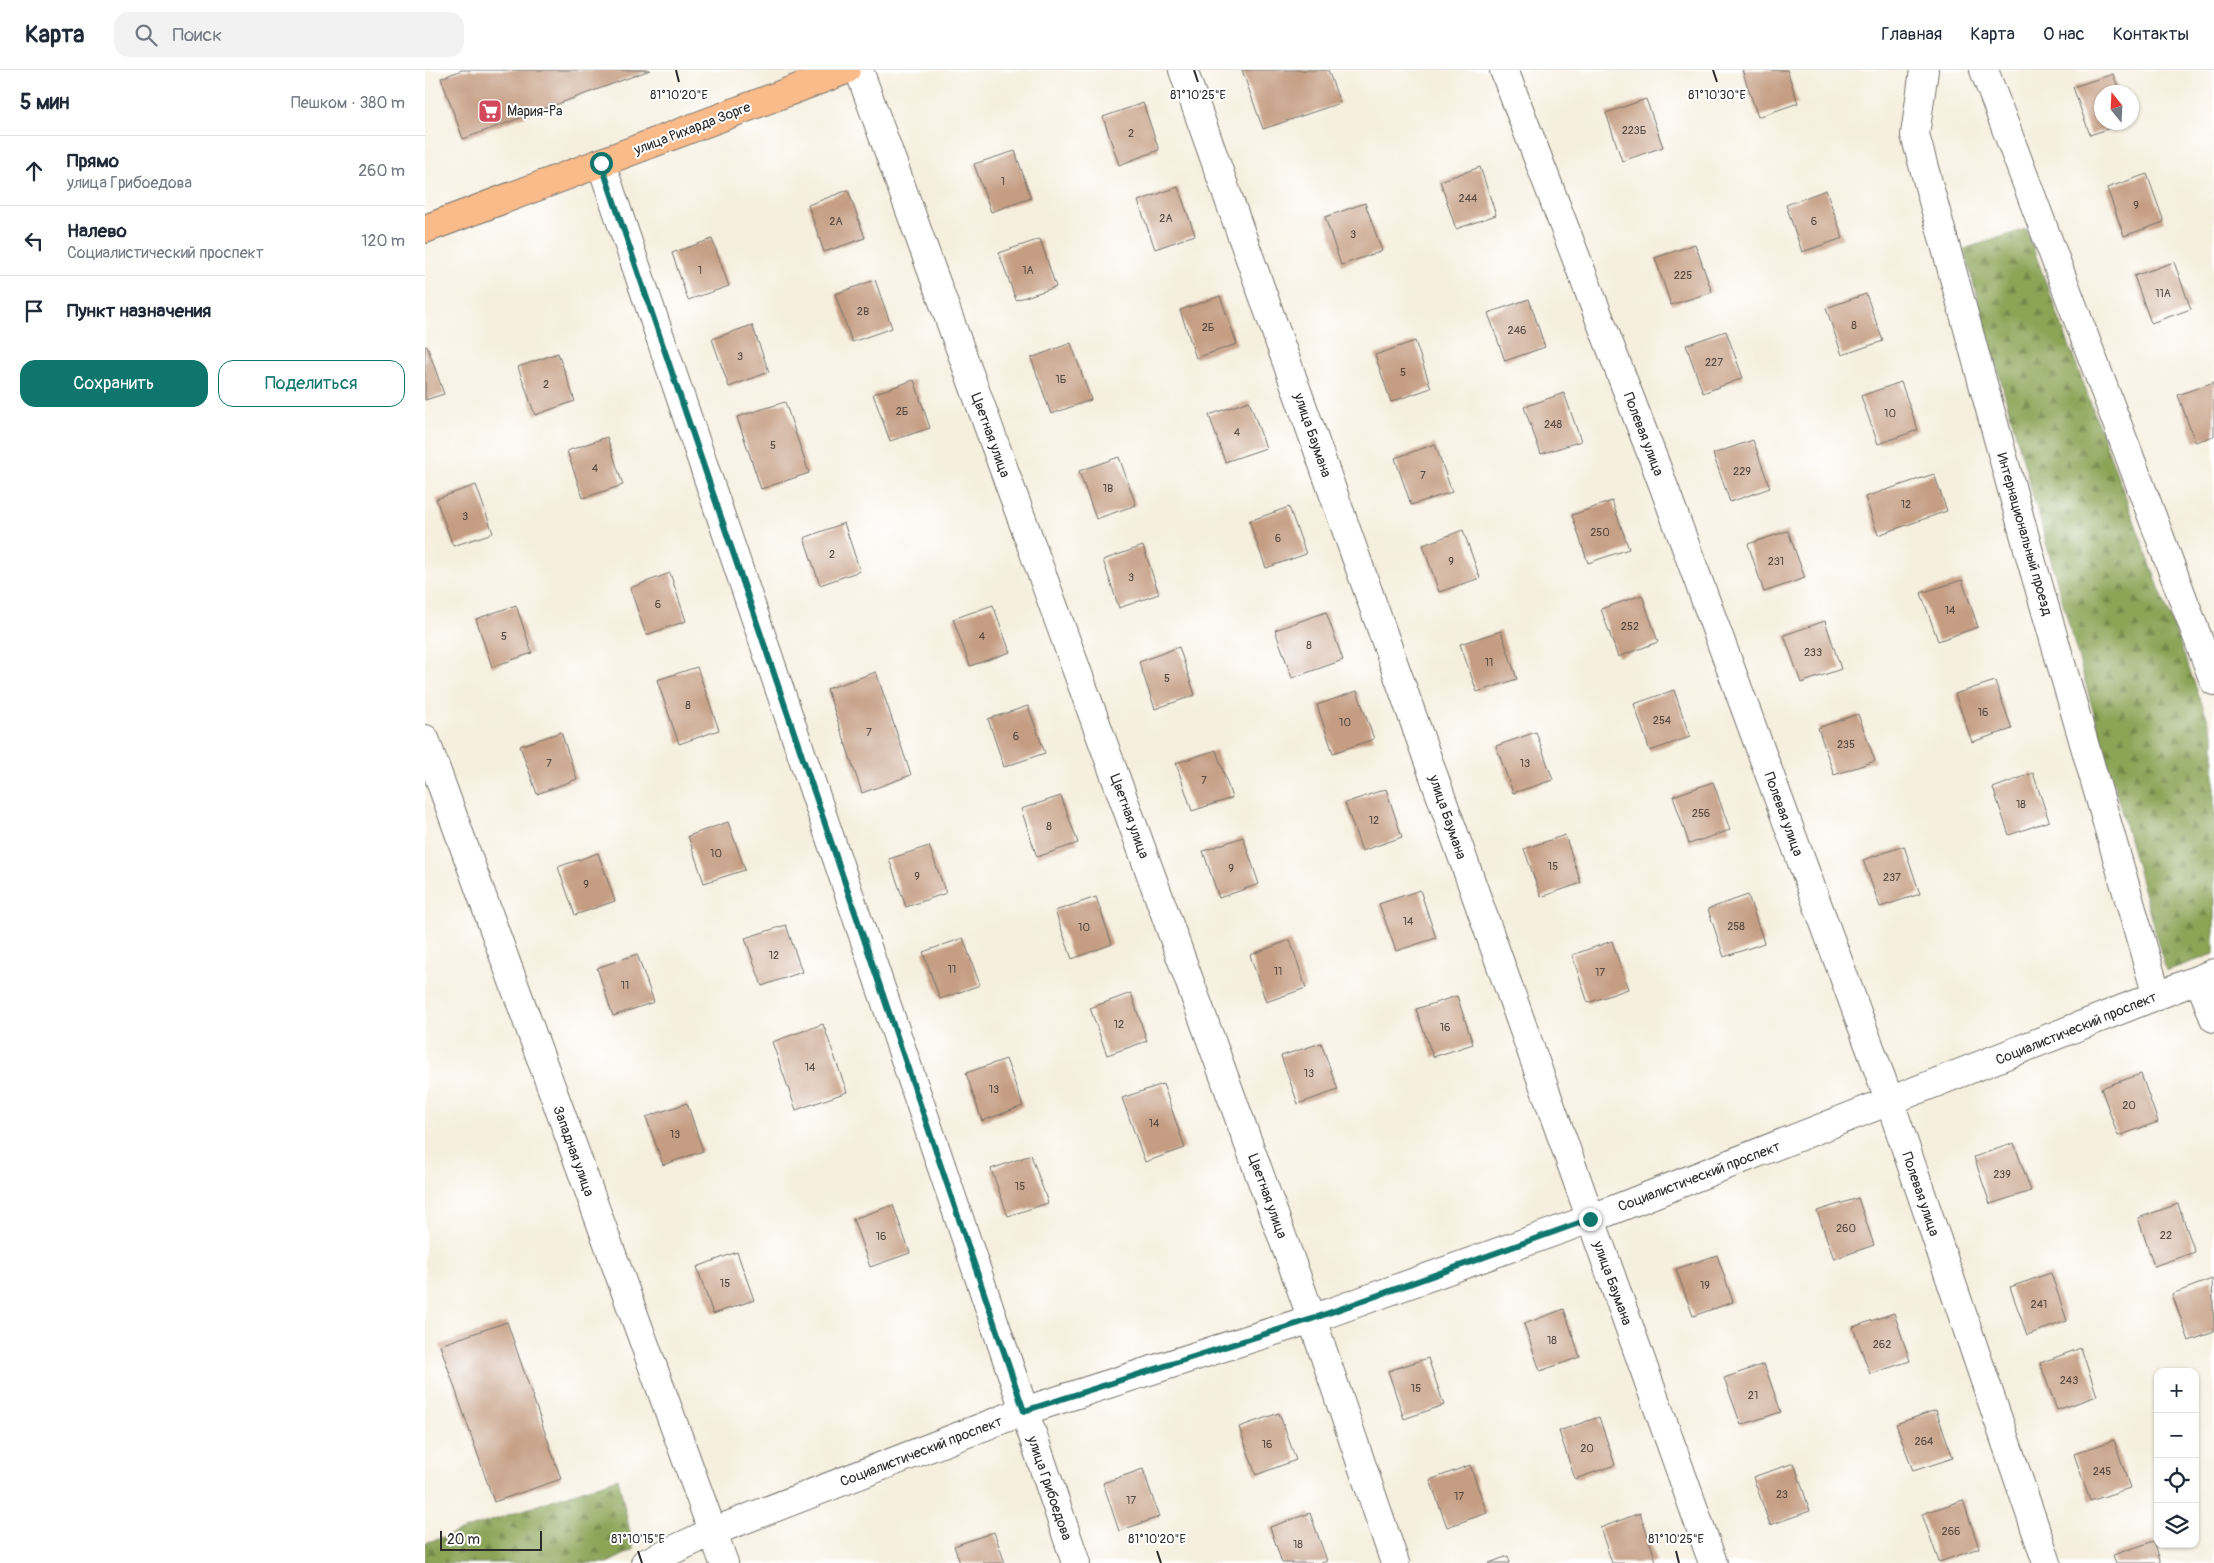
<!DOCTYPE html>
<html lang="ru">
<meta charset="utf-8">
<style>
body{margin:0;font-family:Pangolin,sans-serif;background:#f2f2f3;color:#1f2937}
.controls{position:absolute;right:15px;bottom:15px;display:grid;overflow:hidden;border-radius:10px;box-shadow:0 1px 4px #0004}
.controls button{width:45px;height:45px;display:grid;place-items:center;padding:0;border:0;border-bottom:1px solid #e0e1e3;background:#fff;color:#1f2937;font:25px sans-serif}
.compass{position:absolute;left:1669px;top:15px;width:45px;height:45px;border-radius:50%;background:#fff;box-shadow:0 1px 4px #0004;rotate:342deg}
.scale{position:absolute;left:15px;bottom:12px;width:102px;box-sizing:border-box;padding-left:5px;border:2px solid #2b2b2b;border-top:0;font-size:14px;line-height:18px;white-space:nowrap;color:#2b2b2b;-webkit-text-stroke:4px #fff;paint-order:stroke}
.stop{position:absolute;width:15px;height:15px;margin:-11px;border:4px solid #0f766e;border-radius:50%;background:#fff}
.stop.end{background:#0f766e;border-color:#fff;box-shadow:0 1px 5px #0008}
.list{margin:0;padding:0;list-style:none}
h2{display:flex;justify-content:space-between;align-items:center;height:65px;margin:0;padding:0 20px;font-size:21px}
h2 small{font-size:16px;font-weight:400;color:#747a83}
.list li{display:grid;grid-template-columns:32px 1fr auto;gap:15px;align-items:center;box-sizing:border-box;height:70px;padding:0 20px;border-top:1px solid #e0e1e3}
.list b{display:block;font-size:19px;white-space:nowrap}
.list p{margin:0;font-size:16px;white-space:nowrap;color:#747a83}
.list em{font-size:16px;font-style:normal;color:#747a83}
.actions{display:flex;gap:10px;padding:15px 20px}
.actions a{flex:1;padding:11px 0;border:1px solid #0f766e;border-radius:15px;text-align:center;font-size:18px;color:#0f766e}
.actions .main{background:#0f766e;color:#fff}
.icon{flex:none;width:28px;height:28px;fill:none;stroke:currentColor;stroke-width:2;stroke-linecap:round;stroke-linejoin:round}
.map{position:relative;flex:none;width:1789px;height:1493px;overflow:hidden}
header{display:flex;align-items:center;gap:30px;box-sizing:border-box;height:70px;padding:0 25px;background:#fff;border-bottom:1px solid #e0e1e3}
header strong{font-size:24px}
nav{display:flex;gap:28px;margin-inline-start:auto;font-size:18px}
.search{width:350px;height:45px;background:#f2f2f3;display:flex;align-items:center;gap:12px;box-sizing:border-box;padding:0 18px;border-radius:15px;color:#747a83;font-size:19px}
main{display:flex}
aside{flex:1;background:#fff}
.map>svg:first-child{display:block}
.forest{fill:url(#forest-firs);stroke:#5b6840}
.building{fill:#c59d82}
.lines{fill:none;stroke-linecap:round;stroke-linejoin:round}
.minor-casing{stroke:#72706a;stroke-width:30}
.major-casing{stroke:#72706a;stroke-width:30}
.minor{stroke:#fff;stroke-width:28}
.major{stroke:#fabb8b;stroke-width:28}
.route{stroke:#0f766e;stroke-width:6}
.ticks{fill:none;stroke:#2b2b2b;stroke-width:2}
.labels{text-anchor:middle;stroke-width:4;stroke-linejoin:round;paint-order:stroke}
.number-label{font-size:11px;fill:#524841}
.poi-label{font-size:14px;fill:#2b2b2b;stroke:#fff;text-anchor:start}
.street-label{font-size:14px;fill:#2b2b2b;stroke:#fff}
.ticks-label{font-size:12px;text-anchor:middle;fill:#2b2b2b;stroke:#fff;stroke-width:4;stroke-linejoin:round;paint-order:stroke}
</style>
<header>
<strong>Карта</strong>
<div class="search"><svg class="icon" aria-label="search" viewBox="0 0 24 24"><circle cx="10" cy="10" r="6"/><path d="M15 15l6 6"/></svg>Поиск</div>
<nav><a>Главная</a><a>Карта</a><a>О нас</a><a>Контакты</a></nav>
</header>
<main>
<aside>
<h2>5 мин<small>Пешком · 380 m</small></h2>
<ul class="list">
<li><svg class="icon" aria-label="ahead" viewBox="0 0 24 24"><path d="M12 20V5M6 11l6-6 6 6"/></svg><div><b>Прямо</b><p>улица Грибоедова</p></div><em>260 m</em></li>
<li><svg class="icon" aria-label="left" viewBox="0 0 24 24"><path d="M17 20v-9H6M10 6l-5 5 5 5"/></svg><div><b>Налево</b><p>Социалистический проспект</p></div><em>120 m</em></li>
<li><svg class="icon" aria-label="arrive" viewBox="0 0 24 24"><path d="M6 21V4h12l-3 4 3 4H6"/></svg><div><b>Пункт назначения</b></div></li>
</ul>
<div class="actions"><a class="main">Сохранить</a><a>Поделиться</a></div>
</aside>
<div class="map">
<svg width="1789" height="1493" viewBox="0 0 1789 1493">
<defs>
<pattern id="forest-firs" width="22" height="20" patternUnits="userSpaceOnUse" patternTransform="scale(1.25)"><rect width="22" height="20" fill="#8ba456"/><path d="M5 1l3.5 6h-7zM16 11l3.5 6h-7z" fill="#728647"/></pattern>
</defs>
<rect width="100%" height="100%" fill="#fff"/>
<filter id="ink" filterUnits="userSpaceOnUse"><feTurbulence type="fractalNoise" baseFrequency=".02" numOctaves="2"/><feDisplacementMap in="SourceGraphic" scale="10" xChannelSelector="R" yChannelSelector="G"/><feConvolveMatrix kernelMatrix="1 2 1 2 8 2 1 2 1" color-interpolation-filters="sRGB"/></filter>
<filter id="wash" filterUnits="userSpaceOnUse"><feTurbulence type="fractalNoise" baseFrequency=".0096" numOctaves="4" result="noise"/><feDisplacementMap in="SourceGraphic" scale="20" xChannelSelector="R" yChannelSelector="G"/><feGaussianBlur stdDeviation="1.12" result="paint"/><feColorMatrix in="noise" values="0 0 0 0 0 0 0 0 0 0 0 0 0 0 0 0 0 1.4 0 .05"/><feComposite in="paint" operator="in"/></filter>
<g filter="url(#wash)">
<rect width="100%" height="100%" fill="#f6efde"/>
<path class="forest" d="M1601,159L1789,666V884L1741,901L1539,179Z
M193,1408L209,1480L182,1493H0V1473Z"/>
<g id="blocks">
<path class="building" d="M37,0H225L38,69L16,8Z
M817,0H903L915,33L838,59Z
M1317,0H1362L1373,33L1333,47Z
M1688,4L1695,22H1676V52L1700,53L1665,65L1648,17Z
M1221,29L1238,77L1197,91L1181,43Z
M718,33L734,80L694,95L678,47Z
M590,81L606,128L566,142L549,94Z
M1055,97L1071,145L1031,159L1015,111Z
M1722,104L1739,152L1699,166L1682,118Z
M753,117L770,165L730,179L713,131Z
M423,120L440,168L399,182L383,135Z
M1401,120L1418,168L1377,182L1361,135Z
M940,133L957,181L916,195L900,147Z
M287,169L304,216L263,230L247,183Z
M615,169L631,217L591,230L574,183Z
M1270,174L1287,222L1246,235L1230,188Z
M1749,192L1766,239L1726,253L1709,206Z
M450,210L467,258L427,272L410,224Z
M1441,224L1458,271L1417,285L1401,238Z
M795,226L812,274L771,288L755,240Z
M1104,229L1120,277L1080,291L1063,243Z
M327,255L344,302L304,317L287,269Z
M1301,261L1318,308L1278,323L1261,275Z
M990,271L1006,318L966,332L950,285Z
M646,273L666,330L626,344L606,288Z
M2,276L19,324L0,330V277Z
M133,283L150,331L110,345L93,297Z
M489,310L505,358L465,371L448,324Z
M1476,312L1493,360L1453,374L1436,326Z
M1789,312V366L1770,372L1753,325Z
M1139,323L1156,371L1116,384L1099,337Z
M824,331L841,378L800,392L784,345Z
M360,332L384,403L336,419L312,347Z
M182,367L198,415L158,428L142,381Z
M1328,370L1345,418L1305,432L1288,384Z
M1010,374L1027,422L986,435L970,388Z
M694,387L711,435L671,449L654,401Z
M1509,404L1522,441L1453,465L1440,427Z
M51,415L68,463L28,476L11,429Z
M1187,431L1204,479L1163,493L1147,445Z
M864,437L881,484L841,498L824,451Z
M419,453L435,501L395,515L379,468Z
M1038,460L1055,508L1014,522L998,475Z
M1363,461L1380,508L1339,522L1323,474Z
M718,476L734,524L694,538L678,490Z
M245,503L261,551L221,565L205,518Z
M1537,510L1553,557L1513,571L1496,523Z
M1217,525L1233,572L1193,587L1176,539Z
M91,535L107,583L67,597L51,549Z
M568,535L585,582L545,596L528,549Z
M901,542L918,590L867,608L850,560Z
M1400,551L1416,599L1376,613L1359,565Z
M1076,561L1092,609L1052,622L1035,574Z
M754,577L770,625L730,639L714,592Z
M272,597L294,660L254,674L232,610Z
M451,602L486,705L437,723L402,619Z
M1570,611L1587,659L1547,672L1530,624Z
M1249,620L1265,667L1225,681L1209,634Z
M932,621L949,669L908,683L892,635Z
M603,636L620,683L579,697L563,649Z
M1433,644L1450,691L1409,705L1393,658Z
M136,662L152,709L112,724L95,676Z
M1111,662L1128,710L1088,723L1071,676Z
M791,680L807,728L767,741L751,693Z
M1608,703L1624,751L1584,765L1568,718Z
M1288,712L1305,760L1264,774L1248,726Z
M961,719L977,767L937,781L920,733Z
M636,726L653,773L612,787L596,739Z
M303,752L320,800L279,813L263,766Z
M1140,765L1156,813L1116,827L1099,779Z
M818,767L834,814L794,828L778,781Z
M504,776L521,823L481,837L464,789Z
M1479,776L1495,824L1455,837L1438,790Z
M173,783L190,831L150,845L133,797Z
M995,820L1011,868L971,881L954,834Z
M1323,825L1339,873L1299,887L1283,839Z
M671,827L687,874L647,889L630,841Z
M361,855L377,902L337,916L320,868Z
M538,868L555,915L515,929L498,882Z
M865,870L881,918L841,932L825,885Z
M1187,871L1203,919L1163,933L1147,885Z
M212,884L229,932L188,946L172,898Z
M706,923L722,971L682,985L665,938Z
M1032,926L1048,974L1008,987L991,939Z
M398,954L422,1022L371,1040L347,972Z
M896,973L913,1020L873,1034L856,986Z
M581,989L598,1036L557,1051L541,1003Z
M1716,1004L1733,1052L1693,1066L1676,1018Z
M738,1014L760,1078L720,1092L697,1028Z
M262,1033L278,1081L238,1095L221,1047Z
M1589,1073L1606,1121L1565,1134L1549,1087Z
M606,1085L623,1133L583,1146L566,1099Z
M1433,1128L1449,1175L1409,1189L1392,1141Z
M1753,1134L1770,1182L1729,1196L1713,1148Z
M468,1135L485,1183L445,1197L428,1149Z
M312,1182L329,1230L288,1244L272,1197Z
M1292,1185L1308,1232L1268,1246L1251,1199Z
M1626,1203L1642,1251L1602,1265L1585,1217Z
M1787,1209L1789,1262L1764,1271L1747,1224Z
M1139,1239L1155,1287L1115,1301L1099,1254Z
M1469,1243L1485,1291L1445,1304L1428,1257Z
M82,1252L136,1409L69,1432L15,1275Z
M1656,1278L1672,1326L1632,1340L1615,1293Z
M1003,1288L1019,1335L979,1349L963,1301Z
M1339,1294L1356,1342L1316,1355L1299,1308Z
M1511,1340L1528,1388L1488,1401L1471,1354Z
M854,1343L871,1390L831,1405L814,1357Z
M1174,1347L1190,1395L1150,1409L1134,1361Z
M1689,1370L1705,1418L1665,1431L1649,1384Z
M1369,1393L1385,1441L1345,1455L1328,1407Z
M1045,1395L1062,1443L1022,1457L1005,1410Z
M718,1399L734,1447L694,1461L678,1413Z
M1538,1430L1554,1478L1514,1492L1497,1444Z
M885,1443L902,1491L896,1493H857L845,1457Z
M1215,1443L1231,1491L1226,1493H1187L1175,1458Z
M569,1462L580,1493H535L529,1476Z
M1729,1471L1736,1493H1691L1688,1485Z
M1083,1486L1085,1493H1064Z"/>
</g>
</g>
<g filter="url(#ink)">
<use href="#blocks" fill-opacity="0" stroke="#72706a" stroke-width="1"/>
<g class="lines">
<g class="minor-casing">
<path id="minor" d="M434,0L887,1249L970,1493
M758,0L1288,1493
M1079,0L1233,401L1465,1032L1622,1493
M1499,0L1490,65L1607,493L1732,926
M1559,0L1789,611
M176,93L651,1493
M0,669L299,1493
M1774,909L1789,948
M220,1493L287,1462L599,1341L887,1249L1165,1149L1789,903"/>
</g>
<g class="major-casing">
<path id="major" d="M0,159L421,0"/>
</g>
<use href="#minor" class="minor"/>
<use href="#major" class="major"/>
</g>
</g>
<g class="lines" filter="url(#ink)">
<path class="route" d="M176,93L599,1341L887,1249L1165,1149"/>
</g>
<path class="ticks" d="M251,0L254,12M769,0L773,12M1288,0L1292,12M213,1481L217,1493M732,1481L736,1493M1251,1481L1254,1493"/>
<defs>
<g id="supermarket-square" transform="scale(1.25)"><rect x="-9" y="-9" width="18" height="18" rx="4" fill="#d1495b" stroke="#fff"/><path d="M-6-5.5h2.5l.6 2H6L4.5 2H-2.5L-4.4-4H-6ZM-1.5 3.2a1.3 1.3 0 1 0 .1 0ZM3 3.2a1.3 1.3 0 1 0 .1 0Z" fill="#fff"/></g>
</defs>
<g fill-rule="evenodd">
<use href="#supermarket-square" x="65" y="41"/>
</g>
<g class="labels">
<g class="number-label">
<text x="1209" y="64">223Б</text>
<text x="706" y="67">2</text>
<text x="578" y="115">1</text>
<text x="1043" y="132">244</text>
<text x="1711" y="139">9</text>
<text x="741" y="152">2А</text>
<text x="411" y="155">2А</text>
<text x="1389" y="155">6</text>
<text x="928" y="168">3</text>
<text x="275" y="204">1</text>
<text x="603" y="204">1А</text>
<text x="1258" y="209">225</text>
<text x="1738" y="227">11А</text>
<text x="438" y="245">2В</text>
<text x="1429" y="259">8</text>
<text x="783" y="261">2Б</text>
<text x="1092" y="264">246</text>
<text x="315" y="290">3</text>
<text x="1289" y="296">227</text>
<text x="978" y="306">5</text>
<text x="636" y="313">1Б</text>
<text x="121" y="318">2</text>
<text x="477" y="345">2Б</text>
<text x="1465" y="347">10</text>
<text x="1128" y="358">248</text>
<text x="812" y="366">4</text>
<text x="348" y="379">5</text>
<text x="170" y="402">4</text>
<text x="1317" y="405">229</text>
<text x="998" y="409">7</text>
<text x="683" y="422">1В</text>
<text x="1481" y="438">12</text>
<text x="40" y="450">3</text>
<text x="1175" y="466">250</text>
<text x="853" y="472">6</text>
<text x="407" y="488">2</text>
<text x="1026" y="495">9</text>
<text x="1351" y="495">231</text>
<text x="706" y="511">3</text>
<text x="233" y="538">6</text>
<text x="1525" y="544">14</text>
<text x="1205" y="560">252</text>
<text x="79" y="570">5</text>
<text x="557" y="570">4</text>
<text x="884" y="579">8</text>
<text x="1388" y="586">233</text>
<text x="1064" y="596">11</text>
<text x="742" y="612">5</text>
<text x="263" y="639">8</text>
<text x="1558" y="646">16</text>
<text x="1237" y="654">254</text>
<text x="920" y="656">10</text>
<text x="444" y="666">7</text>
<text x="591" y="670">6</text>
<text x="1421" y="678">235</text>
<text x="124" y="697">7</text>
<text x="1100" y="697">13</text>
<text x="779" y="714">7</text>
<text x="1596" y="738">18</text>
<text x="1276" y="747">256</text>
<text x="949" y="754">12</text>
<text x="624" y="760">8</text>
<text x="291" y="787">10</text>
<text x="1128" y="800">15</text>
<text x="806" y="802">9</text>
<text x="492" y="810">9</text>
<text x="1467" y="811">237</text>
<text x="161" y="818">9</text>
<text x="983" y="855">14</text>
<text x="1311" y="860">258</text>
<text x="659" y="861">10</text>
<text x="349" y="889">12</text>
<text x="527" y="903">11</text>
<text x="853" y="905">11</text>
<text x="1175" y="906">17</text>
<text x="200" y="919">11</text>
<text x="694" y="958">12</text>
<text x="1020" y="961">16</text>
<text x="385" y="1001">14</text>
<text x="884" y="1007">13</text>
<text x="569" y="1023">13</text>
<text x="1704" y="1039">20</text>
<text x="729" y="1057">14</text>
<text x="250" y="1068">13</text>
<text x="1577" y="1108">239</text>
<text x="595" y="1120">15</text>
<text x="1421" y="1162">260</text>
<text x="1741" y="1169">22</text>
<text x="456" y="1170">16</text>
<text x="300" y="1217">15</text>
<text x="1280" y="1219">19</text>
<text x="1614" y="1238">241</text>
<text x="1127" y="1274">18</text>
<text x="1457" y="1278">262</text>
<text x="1644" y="1314">243</text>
<text x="991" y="1322">15</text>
<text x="1328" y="1329">21</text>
<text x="1499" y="1375">264</text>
<text x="842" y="1378">16</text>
<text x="1162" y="1382">20</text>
<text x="1677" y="1405">245</text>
<text x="1357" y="1428">23</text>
<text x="1034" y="1430">17</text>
<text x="706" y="1434">17</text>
<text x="1526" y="1465">266</text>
<text x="873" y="1478">18</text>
</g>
<g class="poi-label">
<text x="82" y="46">Мария-Ра</text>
</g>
<g class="street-label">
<text transform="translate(267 58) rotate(-21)" y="5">улица Рихарда Зорге</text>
<text transform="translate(1219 364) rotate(69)" y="5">Полевая улица</text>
<text transform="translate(566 365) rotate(70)" y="5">Цветная улица</text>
<text transform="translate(888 365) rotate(71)" y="5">улица Баумана</text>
<text transform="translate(1600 464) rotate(74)" y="5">Интернациональный проезд</text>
<text transform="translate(1359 744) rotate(70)" y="5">Полевая улица</text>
<text transform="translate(705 746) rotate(70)" y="5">Цветная улица</text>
<text transform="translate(1023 747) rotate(71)" y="5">улица Баумана</text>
<text transform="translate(1651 958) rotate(-22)" y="5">Социалистический проспект</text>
<text transform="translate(149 1081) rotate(70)" y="5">Западная улица</text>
<text transform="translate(1274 1106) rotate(-21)" y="5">Социалистический проспект</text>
<text transform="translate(1496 1124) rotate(71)" y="5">Полевая улица</text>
<text transform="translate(843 1126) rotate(70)" y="5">Цветная улица</text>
<text transform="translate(1188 1213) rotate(70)" y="5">улица Баумана</text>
<text transform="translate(496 1381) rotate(-21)" y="5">Социалистический проспект</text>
<text transform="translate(625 1418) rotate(71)" y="5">улица Грибоедова</text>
</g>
</g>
<g class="ticks-label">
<text x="254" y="29">81°10'20"E</text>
<text x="773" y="29">81°10'25"E</text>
<text x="1292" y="29">81°10'30"E</text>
<text x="213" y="1473">81°10'15"E</text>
<text x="732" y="1473">81°10'20"E</text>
<text x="1251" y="1473">81°10'25"E</text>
</g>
</svg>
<div class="controls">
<button>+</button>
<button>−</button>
<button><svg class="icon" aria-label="locate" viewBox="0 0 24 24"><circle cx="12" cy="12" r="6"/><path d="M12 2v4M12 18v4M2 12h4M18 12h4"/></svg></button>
<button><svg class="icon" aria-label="layers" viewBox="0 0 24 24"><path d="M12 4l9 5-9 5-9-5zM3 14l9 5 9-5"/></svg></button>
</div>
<svg class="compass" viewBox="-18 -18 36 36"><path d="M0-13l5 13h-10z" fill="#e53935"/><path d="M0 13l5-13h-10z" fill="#747a83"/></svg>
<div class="scale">20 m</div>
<div class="stop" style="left:176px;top:93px"></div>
<div class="stop end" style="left:1165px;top:1149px"></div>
</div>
</main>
